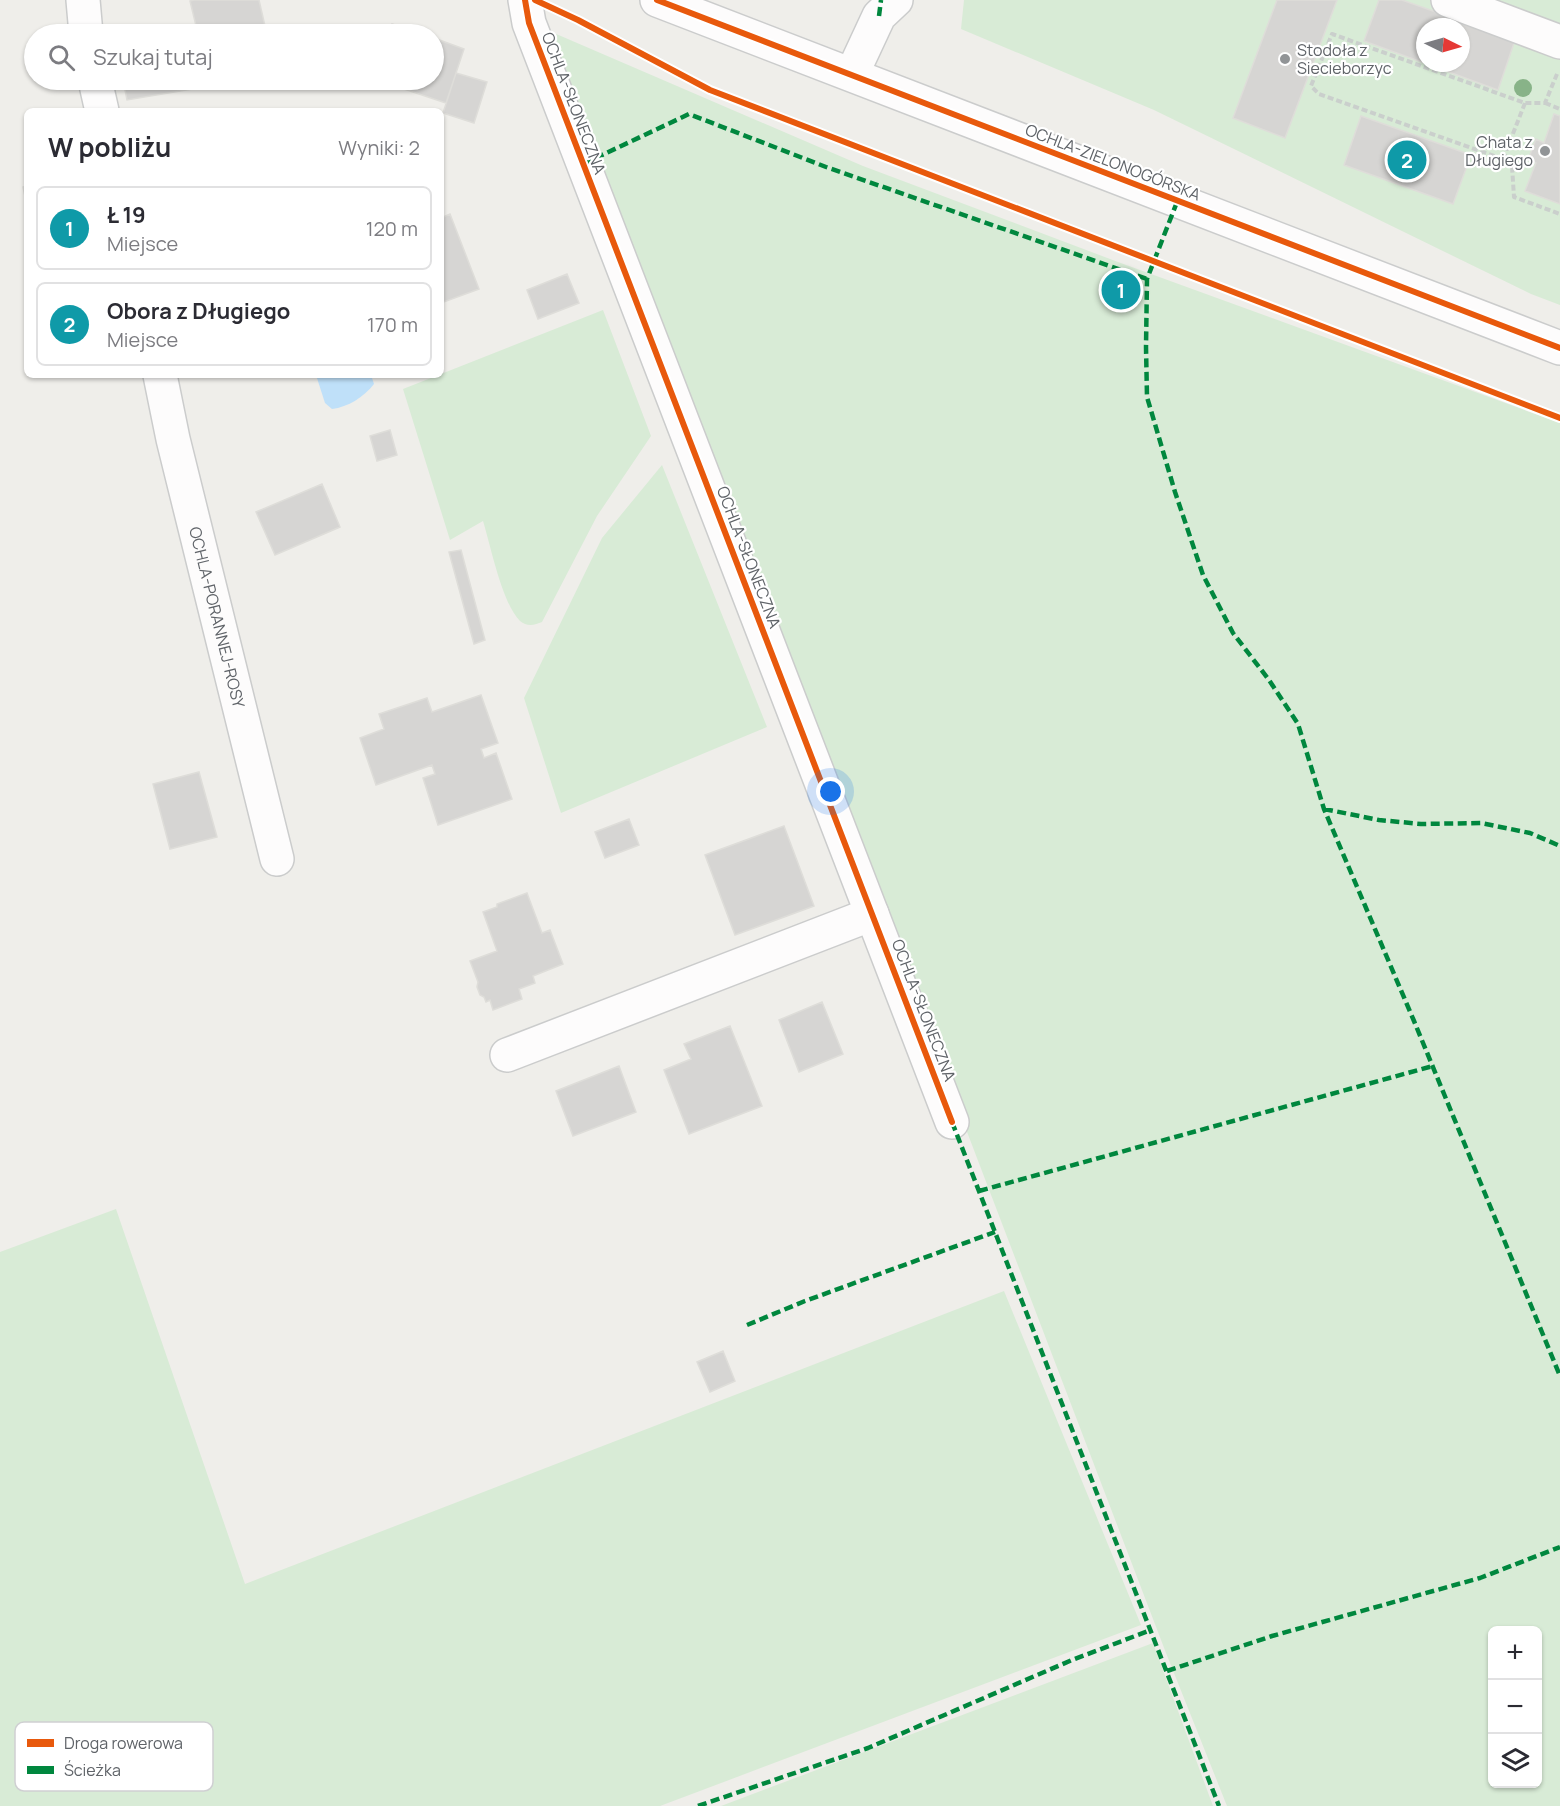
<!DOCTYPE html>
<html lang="pl">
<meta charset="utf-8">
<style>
body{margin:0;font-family:Manrope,sans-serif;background:#f2f2f3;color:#2b2b33}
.controls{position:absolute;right:18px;bottom:18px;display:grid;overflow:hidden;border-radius:9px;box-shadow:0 2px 4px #0004}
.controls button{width:54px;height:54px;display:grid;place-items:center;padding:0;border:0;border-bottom:2px solid #e1e1e2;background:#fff;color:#2b2b33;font:30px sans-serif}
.compass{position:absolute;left:1416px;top:18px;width:54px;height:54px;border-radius:50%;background:#fff;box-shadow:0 2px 4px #0004;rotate:95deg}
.you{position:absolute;left:831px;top:792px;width:21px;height:21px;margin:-15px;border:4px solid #fff;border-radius:50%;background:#1a73e8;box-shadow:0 0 0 9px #1a73e833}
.badge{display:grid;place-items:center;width:39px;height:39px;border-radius:50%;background:#d93025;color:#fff;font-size:20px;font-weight:700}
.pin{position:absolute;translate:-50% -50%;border:3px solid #fff;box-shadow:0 2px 6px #0006}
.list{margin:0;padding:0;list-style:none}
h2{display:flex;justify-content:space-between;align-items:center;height:78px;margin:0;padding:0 24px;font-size:26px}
h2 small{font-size:20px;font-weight:400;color:#7c7c81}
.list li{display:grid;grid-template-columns:39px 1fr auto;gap:18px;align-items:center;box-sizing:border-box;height:84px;margin:0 12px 12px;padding:0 12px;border:2px solid #e1e1e2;border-radius:9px}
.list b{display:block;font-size:22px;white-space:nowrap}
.list p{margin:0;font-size:20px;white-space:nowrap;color:#7c7c81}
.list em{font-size:20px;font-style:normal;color:#7c7c81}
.icon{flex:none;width:33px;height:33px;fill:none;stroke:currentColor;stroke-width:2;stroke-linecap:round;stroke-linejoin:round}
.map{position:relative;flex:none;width:1560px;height:1806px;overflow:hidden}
.search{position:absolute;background:#fff;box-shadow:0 2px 4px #0004;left:24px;top:24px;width:420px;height:66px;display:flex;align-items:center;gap:15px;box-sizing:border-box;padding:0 21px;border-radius:33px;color:#7c7c81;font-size:22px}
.panel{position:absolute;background:#fff;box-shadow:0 2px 4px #0004;left:24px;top:108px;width:420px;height:270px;border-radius:9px}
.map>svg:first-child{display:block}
.green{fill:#d8ebd6;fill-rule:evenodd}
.water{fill:#bfe0f9}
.building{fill:#d6d5d3;stroke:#deddd9;stroke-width:1.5;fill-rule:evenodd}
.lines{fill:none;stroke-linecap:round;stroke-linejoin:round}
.minor-casing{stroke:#cbcccc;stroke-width:36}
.path{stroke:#cacfcc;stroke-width:4;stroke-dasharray:6 3;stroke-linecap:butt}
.minor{stroke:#fdfcfc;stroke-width:33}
.quiet{stroke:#00873e;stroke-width:4.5;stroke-dasharray:9 4.5;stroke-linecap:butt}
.cycleway-casing{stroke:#fff;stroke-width:10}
.cycleway{stroke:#e8590c;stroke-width:6}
.tree{fill:#88b388}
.poi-dot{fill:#919496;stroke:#fff;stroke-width:2}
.labels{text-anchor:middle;stroke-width:4.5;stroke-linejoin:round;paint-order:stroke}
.poi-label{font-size:16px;fill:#5f6368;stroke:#fff;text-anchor:start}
.street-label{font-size:16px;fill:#5f6368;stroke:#fff}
.key{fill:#fff;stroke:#cfd0d2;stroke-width:1.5}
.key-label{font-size:16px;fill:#5f6368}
</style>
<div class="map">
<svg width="1560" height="1806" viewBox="0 0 1560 1806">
<rect width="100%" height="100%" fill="#efeeea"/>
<path class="green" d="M964,0H1560V305L1531,294L1154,110L961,29ZM1425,27H1461V63H1425Z
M540,27L863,166L1118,262L1560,423V1806H1227L1166,1653L851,828ZM1492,1630H1538V1784H1492Z
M603,310L651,436L597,516L542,622C535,625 527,627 520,621C502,603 491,547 483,521L450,540L403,389Z
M662,465L767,727L561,813L524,698L602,538Z
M116,1209L245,1584L1004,1291L1141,1625L660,1806H0V1252Z
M1153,1643L1213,1806H721Z"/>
<path class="water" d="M316,375H371L374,384C364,397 348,407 332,409L325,403Z"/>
<path class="building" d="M194,0H259L265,26L228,34H198L190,1Z
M1277,0H1337L1285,138L1233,118Z
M1379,0H1402L1515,40L1498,90L1364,41ZM1425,27H1461V63H1425Z
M392,24L423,34H388Z
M434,38L464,49L446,103L377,80H434Z
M456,73L487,82L474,123L443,113Z
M123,80H191L193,89L127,100Z
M1554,114L1560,116V204L1525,191L1536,163L1528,160L1536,139L1544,143Z
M1361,116L1471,155L1453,204L1344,165Z
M27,186V206L23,187Z
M450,214L479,289L441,303V218Z
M567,274L579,303L538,319L527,290Z
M390,430L397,455L377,461L370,436Z
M322,484L340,527L275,555L256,512Z
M461,550L485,640L474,644L449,552Z
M481,695L498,743L481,749L484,758L496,753L512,799L438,825L423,778L435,774L432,765L376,785L360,738L384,729L379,714L427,698L432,712Z
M199,772L217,837L170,849L153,784Z
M629,819L639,845L605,858L595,832Z
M784,826L814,906L735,935L705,855Z
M527,893L542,933L550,930L563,964L533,976L535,983L519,989L522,999L493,1010L490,1000L486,1002L484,997L480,995L477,987L478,982L470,961L497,951L483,912L497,907V904Z
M822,1002L843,1054L799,1072L779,1020Z
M730,1026L762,1106L689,1134L664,1070L691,1059L684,1044Z
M619,1066L636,1112L573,1136L556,1091Z
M723,1351L735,1381L710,1392L697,1362Z"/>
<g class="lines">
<g class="minor-casing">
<g id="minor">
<path d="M83,0L86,34"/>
<path d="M525,0L529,23L952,1122"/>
<path d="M657,0L1560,348"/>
<path d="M1448,0L1560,42"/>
<path d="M852,74L879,16L896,0"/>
<path d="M95,80L102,111"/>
<path id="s1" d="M160,375L173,439L277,859"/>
<path d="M507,1055L872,914"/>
</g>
</g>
<path class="path" d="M1557,74L1545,103H1525L1332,34L1311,86L1319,94L1503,159L1512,166L1514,197L1560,214
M1545,103L1560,109
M1503,159L1525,103"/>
<use href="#minor" class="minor"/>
<path class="quiet" d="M879,16L881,0
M583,164L689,114L826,167L1147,279
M1177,202L1147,279L1146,347L1147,397L1175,492L1203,575L1233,633L1269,680L1298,724L1324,809L1414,1021L1560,1376
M1324,809L1379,820L1421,824L1481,823L1530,833L1560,846
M952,1122L1219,1806
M979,1191L1433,1066
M747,1325L805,1301L995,1232
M1167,1671L1272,1636L1480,1578L1560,1547
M698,1806L868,1748L1072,1660L1151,1630"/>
<g class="cycleway-casing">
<path id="cycleway" d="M525,0L529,23L952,1122
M535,0L578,20L710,90L1560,418
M657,0L1560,348"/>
</g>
<use href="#cycleway" class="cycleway"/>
</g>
<circle class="tree" cx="1523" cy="88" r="9"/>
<g class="poi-dot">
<circle cx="1285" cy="59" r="6"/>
<circle cx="1545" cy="151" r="6"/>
</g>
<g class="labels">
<g class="poi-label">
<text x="1297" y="56">Stodoła z<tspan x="1297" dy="18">Siecieborzyc</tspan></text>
<text x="1533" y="148" text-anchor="end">Chata z<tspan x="1533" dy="18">Długiego</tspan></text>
</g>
<g class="street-label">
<text transform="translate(574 103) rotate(69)" y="6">OCHLA-SŁONECZNA</text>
<text transform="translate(1113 162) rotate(21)" y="6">OCHLA-ZIELONOGÓRSKA</text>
<text transform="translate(749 557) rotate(69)" y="6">OCHLA-SŁONECZNA</text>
<text dy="6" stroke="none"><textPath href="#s1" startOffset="249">OCHLA-PORANNEJ-ROSY</textPath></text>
<text transform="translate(924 1010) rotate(69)" y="6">OCHLA-SŁONECZNA</text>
</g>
</g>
<rect x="15" y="1722" width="198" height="69" rx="9" class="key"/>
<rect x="27" y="1739" width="27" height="8" fill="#e8590c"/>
<rect x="27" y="1766" width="27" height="8" fill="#00873e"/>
<g class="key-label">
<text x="64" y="1749">Droga rowerowa</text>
<text x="64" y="1776">Ścieżka</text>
</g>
</svg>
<div class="controls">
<button>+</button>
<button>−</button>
<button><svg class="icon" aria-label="layers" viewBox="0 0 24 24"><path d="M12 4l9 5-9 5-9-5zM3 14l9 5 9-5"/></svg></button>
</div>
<svg class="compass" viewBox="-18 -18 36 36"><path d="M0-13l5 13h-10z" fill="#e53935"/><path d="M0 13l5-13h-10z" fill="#7c7c81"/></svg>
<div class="you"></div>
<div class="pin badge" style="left:1121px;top:290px;background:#0f9aa8">1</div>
<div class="pin badge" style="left:1407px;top:160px;background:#0f9aa8">2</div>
<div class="search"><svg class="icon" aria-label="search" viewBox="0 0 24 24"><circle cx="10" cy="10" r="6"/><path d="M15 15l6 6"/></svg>Szukaj tutaj</div>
<section class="panel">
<h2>W pobliżu<small>Wyniki: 2</small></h2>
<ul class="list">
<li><span class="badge" style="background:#0f9aa8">1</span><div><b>Ł 19</b><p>Miejsce</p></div><em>120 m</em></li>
<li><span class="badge" style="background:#0f9aa8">2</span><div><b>Obora z Długiego</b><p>Miejsce</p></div><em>170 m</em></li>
</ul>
</section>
</div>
